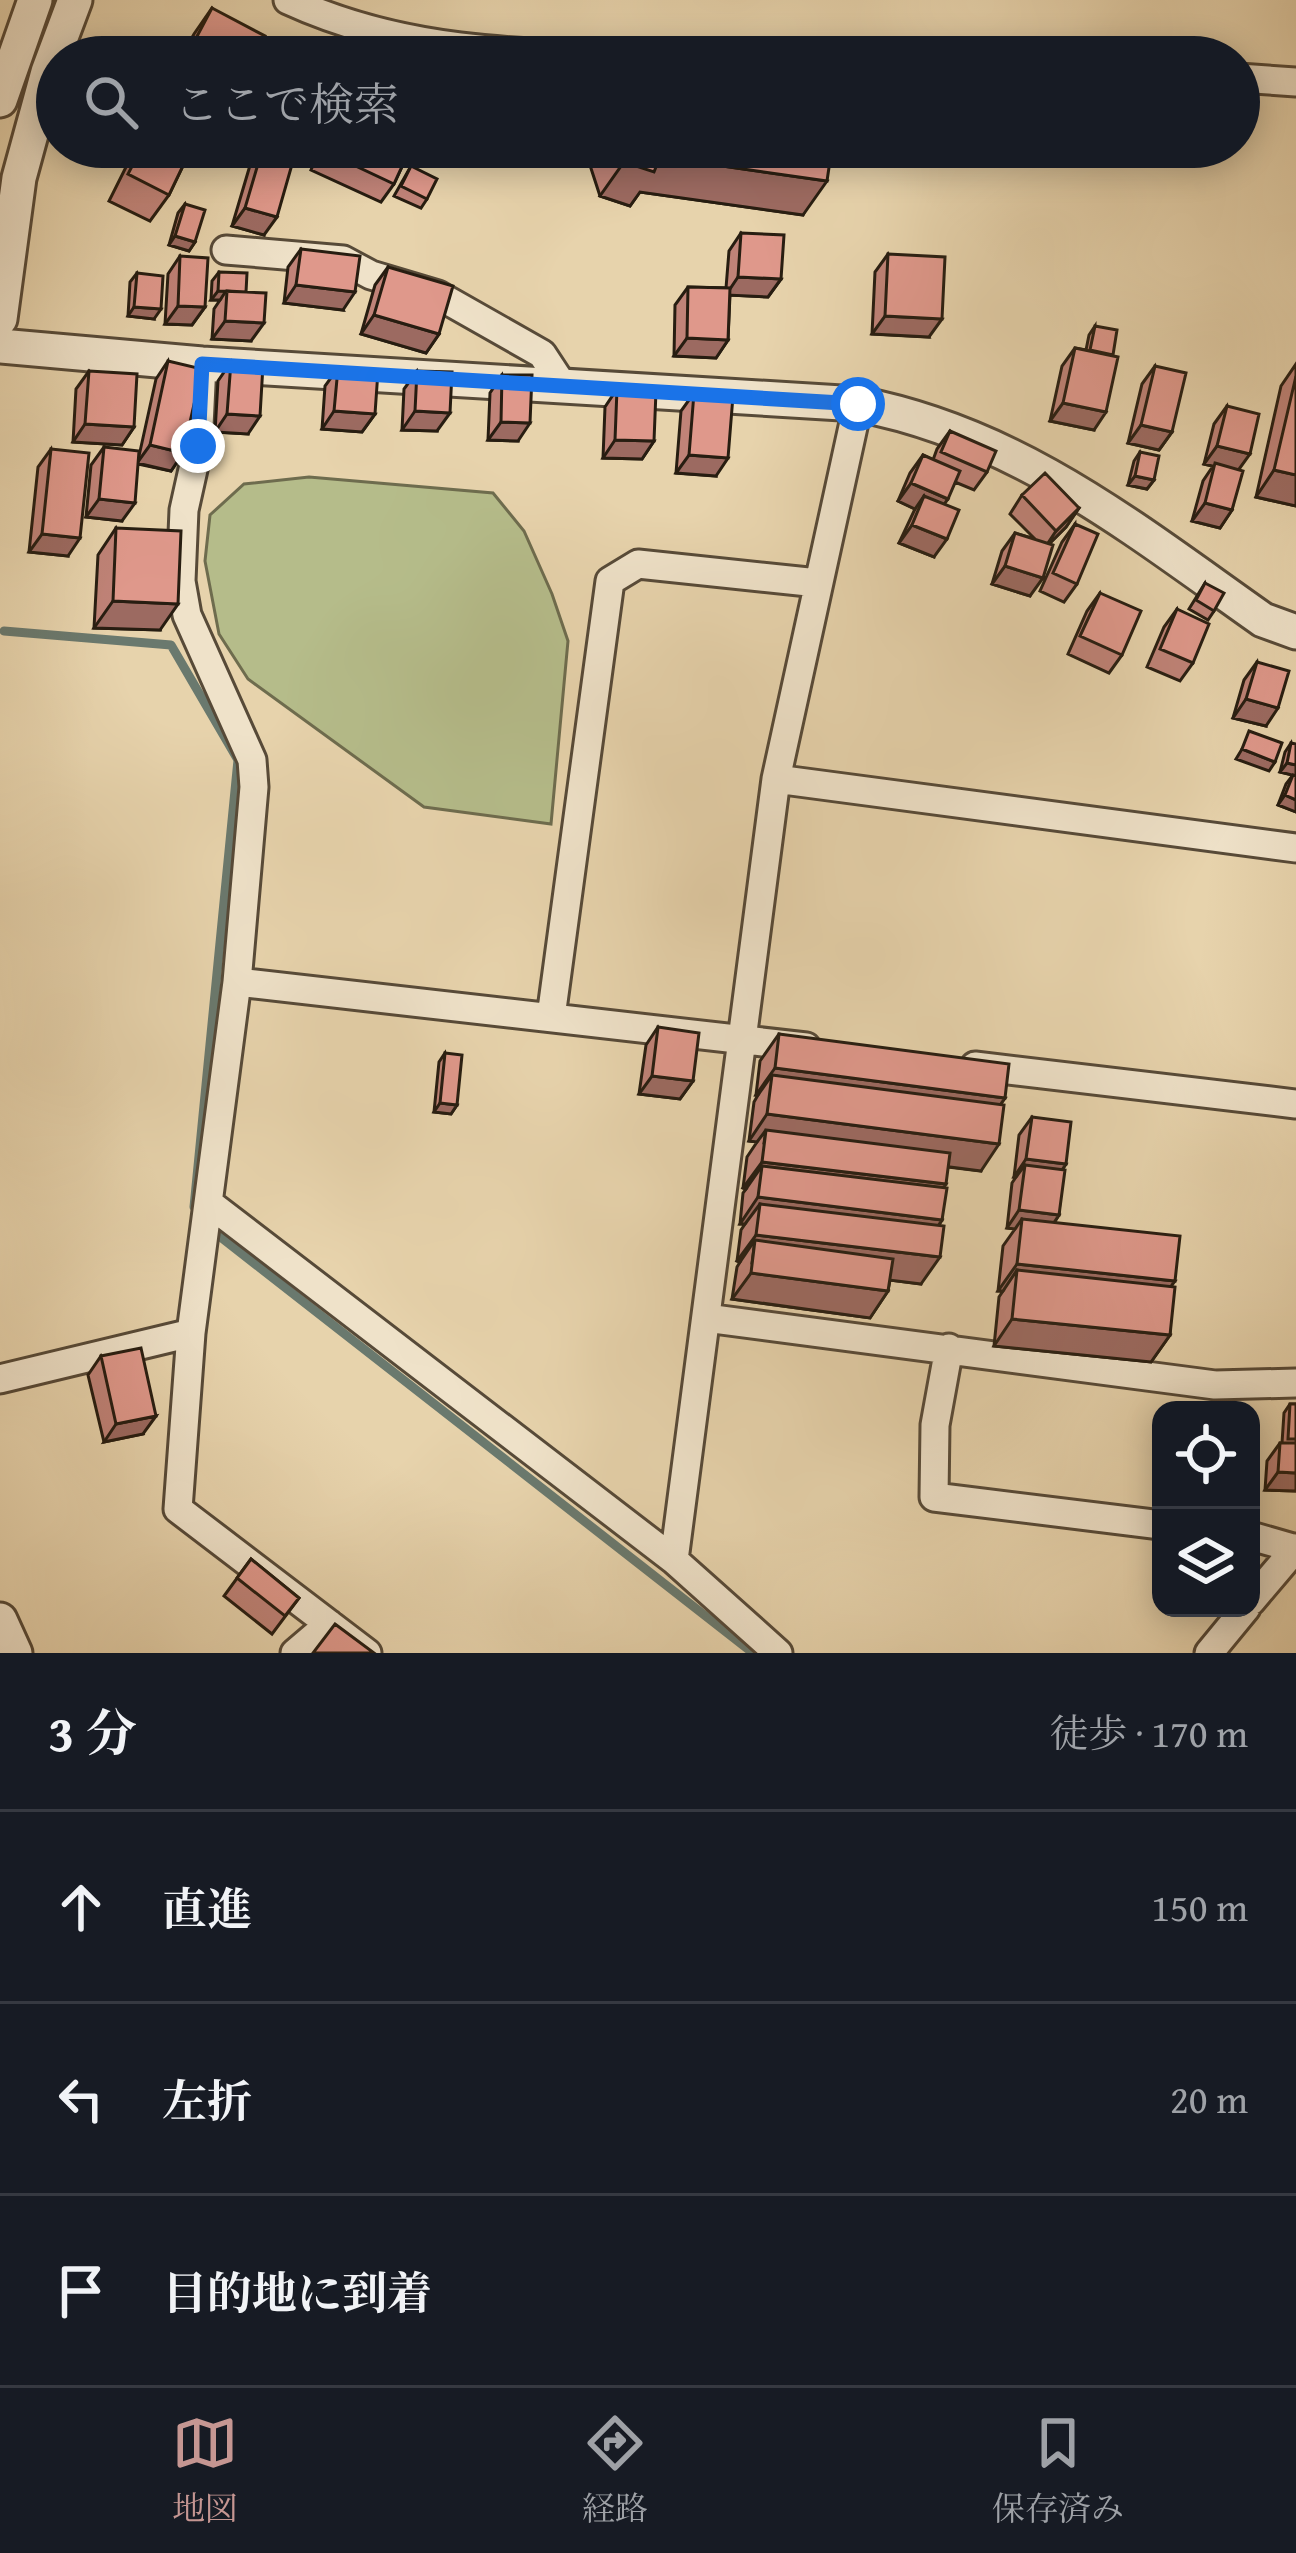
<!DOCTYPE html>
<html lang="ja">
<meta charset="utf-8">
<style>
body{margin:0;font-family:"Gentium Book Plus","Noto Serif JP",serif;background:#20242c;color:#f1f3f6}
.controls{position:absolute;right:36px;bottom:36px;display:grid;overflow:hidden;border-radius:24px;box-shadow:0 6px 30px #0003}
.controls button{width:108px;height:108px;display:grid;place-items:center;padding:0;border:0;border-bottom:3px solid #363941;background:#171b24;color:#f1f3f6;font:60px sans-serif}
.stop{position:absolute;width:36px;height:36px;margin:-27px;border:9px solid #1a73e8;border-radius:50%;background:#fff}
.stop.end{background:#1a73e8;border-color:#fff;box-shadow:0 3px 12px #0008}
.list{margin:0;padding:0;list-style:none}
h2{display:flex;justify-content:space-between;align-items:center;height:156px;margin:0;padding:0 48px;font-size:51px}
h2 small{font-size:39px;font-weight:400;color:#9ea1a6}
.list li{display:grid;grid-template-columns:78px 1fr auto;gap:36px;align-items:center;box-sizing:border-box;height:192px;padding:0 48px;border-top:3px solid #363941}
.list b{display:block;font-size:45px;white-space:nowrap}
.list em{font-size:39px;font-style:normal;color:#9ea1a6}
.icon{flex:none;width:66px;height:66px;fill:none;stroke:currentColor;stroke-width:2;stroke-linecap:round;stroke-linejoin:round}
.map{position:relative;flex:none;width:1296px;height:1653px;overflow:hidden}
.search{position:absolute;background:#171b24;box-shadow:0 6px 30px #0003;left:36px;right:36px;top:36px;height:132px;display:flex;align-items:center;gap:30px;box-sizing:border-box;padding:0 42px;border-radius:66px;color:#9ea1a6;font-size:45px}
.sheet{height:732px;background:#171b24}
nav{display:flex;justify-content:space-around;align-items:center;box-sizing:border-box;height:168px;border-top:3px solid #363941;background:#171b24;font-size:33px;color:#9ea1a6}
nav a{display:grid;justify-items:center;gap:6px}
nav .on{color:#c59692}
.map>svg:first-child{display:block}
.green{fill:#b5bc8a;stroke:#6e6c4e;stroke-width:3}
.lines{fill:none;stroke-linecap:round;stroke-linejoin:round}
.stream{stroke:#6a796e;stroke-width:9}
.minor-casing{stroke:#574a38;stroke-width:33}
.tertiary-casing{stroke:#574a38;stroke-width:39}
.minor{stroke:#efe2c9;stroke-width:27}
.tertiary{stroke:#efe2c9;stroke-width:33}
.wall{fill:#c08378;stroke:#271d11;stroke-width:3}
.shaded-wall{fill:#9c6a61;stroke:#271d11;stroke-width:3}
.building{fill:#df988b;stroke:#271d11;stroke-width:3}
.route{stroke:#1a73e8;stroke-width:15}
</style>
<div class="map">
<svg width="1296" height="1653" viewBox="0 0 1296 1653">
<rect width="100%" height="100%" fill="#e7d3ac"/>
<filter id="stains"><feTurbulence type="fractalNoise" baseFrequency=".00167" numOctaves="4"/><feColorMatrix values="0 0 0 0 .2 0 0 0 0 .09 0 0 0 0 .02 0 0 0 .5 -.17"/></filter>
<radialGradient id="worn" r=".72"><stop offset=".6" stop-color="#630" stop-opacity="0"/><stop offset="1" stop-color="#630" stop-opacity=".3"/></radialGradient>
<path class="green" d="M309,477L493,493L524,531L552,594L568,641L551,824L424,807L248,679L219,634L205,561L210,515L244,484Z"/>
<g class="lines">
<path class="stream" d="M4,631L171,645L238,760L194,1207
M209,1228L753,1653"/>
<g class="minor-casing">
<path id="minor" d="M288,0C423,62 557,53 702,57
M1239,78L1296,82
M226,250L343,260L371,275L438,295L542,354L563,386
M202,364L198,447L184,510L181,581L187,615L252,760L254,787L237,982L191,1333L178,1509L367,1653
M776,779L1296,848
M237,982L806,1047
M551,1017L610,581L638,564L818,583
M975,1066L1296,1104
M210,1204L674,1560L778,1653
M706,1318L1215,1385L1296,1383
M949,1348L935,1425L934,1497L1161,1525
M0,1379L191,1333
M1251,1536L1296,1549
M674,1560L776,779L858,404
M1251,1601L1296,1548
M295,1653L329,1624
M1209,1653L1246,1608"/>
</g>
<g class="tertiary-casing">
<path id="tertiary" d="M0,100L35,0
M0,319L19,178L48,72L75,0
M0,346L202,364L858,404C1017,434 1135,530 1263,620L1296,632
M0,1620L15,1653"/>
</g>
<use href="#minor" class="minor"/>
<use href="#tertiary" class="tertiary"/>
</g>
<path class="wall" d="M212,8L254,57H181L194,34Z
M136,147H192L169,195L150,221L109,201Z
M262,147H263L264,235L232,226L251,162Z
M321,147H411L394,184L381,202L311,170Z
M590,147H832L803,215L640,192L630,206L600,196L586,153Z
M411,166L427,199L421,208L394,196Z
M185,204L195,242L189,251L169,245L178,213Z
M741,233L781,279L768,297L730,295L728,340L716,358L674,356L675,305L688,287L726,288L729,251Z
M301,249L343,310L284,303L288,267Z
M888,254L929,337L872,334L875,272Z
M180,256L205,307L192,325L165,324L168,274Z
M388,267L439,334L426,353L361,334L375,285Z
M219,272L246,292L251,341L212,339L214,309L220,300H211L212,281Z
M137,273L154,319L128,316L130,282Z
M1095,326L1094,430L1050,421L1062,366L1075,348L1086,350L1089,335Z
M168,361L183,453L171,471L138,464L122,521L86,517L91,465L104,447L139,456L156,379Z
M231,362L248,434L215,432L218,381Z
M1296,364V506L1256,497L1281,386Z
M1155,366L1172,432L1159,450L1128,443L1142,384Z
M338,368L375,414L362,432L322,429L325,386Z
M89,371L134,427L122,445L73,442L76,389Z
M417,371L437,431L402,430L404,389Z
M502,375L518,441L488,440L490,393Z
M617,389L654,441L642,459L603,458L605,407Z
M694,393L716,476L676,473L681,411Z
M1227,406L1239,469L1232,510L1220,528L1192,521L1203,481L1213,466L1204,464L1214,424Z
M950,431L987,472L974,490L955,482L944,504L934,557L899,543L915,509L898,501L910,473L923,455L933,460L937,449Z
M51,449L68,556L29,552L38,467Z
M1140,452L1154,480L1147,489L1128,485L1134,461Z
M1022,495L1079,508L1066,527L1049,544L1030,596L992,584L1002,551L1015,533L1035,539L1010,514Z
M1075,524L1077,584L1064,602L1040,591L1062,542Z
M116,528L160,630L94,628L98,555Z
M1205,583L1214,611L1208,620L1189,609Z
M1100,593L1122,655L1109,673L1068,654L1087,611Z
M1177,609L1193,663L1180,681L1147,667L1164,627Z
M1257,662L1266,726L1233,718L1244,680Z
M1291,743L1296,776V812L1278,805L1286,784L1293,775L1280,772L1285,752Z
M658,1027L693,1081L680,1099L639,1094L646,1045Z
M779,1034L1005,1098L1000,1105L981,1171L948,1167L943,1188L942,1220L939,1225L921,1284L890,1280L888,1291L870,1318L732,1299L737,1267L740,1262L737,1261L741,1230L745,1224H740L743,1193L746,1189L743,1188L747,1157L757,1142L749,1141L754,1102L758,1095H756L760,1061Z
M445,1053L457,1105L451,1114L434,1112L439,1062Z
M1032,1117L1066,1164L1062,1170L1059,1215L1054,1223L1171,1286L1170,1335L1151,1362L994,1346L999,1297L1003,1291H998L1003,1246L1015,1229L1007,1228L1012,1183L1016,1177H1014L1019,1135Z
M101,1356L143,1434L104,1442L88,1375Z
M1290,1404H1296V1491L1265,1490L1267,1461L1280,1443H1282L1284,1413Z
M251,1559L299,1598L272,1634L224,1596Z"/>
<path class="shaded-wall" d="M660,157L827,181L803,215L640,192L630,206L600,196L624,162Z
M245,208L277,217L264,235L232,226Z
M175,236L195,242L189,251L169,245Z
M738,277L781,279L768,297L726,295Z
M296,285L355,292L343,310L284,303Z
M218,291H226L220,300H211Z
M178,306L205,307L192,325L165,324Z
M134,307L161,309L154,319L128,316Z
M374,315L439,334L426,353L361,334Z
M885,316L942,319L929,337L872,334Z
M225,321L264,323L251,341L212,339Z
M687,338L728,340L716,358L674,356Z
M1063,403L1106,412L1094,430L1050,421Z
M334,411L375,414L362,432L322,429Z
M415,411L450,413L437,431L402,430Z
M227,414L260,416L248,434L215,432Z
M501,422L530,423L518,441L488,440Z
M85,424L134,427L122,445L73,442Z
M1141,425L1172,432L1159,450L1128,443Z
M615,440L654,441L642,459L603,458Z
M150,445L183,453L171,471L137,463Z
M1217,446L1250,454L1237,472L1204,464Z
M689,455L728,458L716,476L676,473Z
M1274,470L1296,475V506L1256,497Z
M1135,476L1154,480L1147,489L1128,485Z
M911,483L948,499L935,517L924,496L915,509L898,501Z
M99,499L135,503L122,521L86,517Z
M1205,503L1232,510L1220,528L1192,521Z
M1079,508L1066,527L1044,549L1056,531Z
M912,525L947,539L934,557L899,543Z
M42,534L80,538L68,556L29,552Z
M1005,566L1043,578L1030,596L992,584Z
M113,601L178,604L160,630L94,628Z
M1246,699L1278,708L1266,726L1233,718Z
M1242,749L1275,762L1269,771L1236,759Z
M1287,763L1296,765V776L1280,772Z
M1285,795L1296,800V812L1278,805Z
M775,1068L1005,1098L986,1125L772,1075L758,1095H756Z
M652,1076L693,1081L680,1099L639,1094Z
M440,1103L457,1105L451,1114L434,1112Z
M767,1114L999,1144L981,1171L764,1143L766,1130L757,1142L749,1141Z
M1026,1159L1066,1164L1054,1182L1025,1165L1016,1177H1014Z
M762,1162L946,1184L927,1211L762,1166L746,1189L743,1188Z
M758,1197L942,1220L924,1247L760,1204L745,1224H740Z
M1019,1210L1059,1215L1047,1233L1022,1219L1015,1229L1007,1228Z
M756,1235L940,1257L921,1284L752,1263L755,1240L740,1262L737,1261Z
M1017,1264L1175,1281L1156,1307L1017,1270L1003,1291H998Z
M751,1273L888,1291L870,1318L732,1299Z
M1012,1319L1170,1335L1151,1362L994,1346Z
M156,1416L143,1434L104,1442L116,1424Z
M1278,1472L1296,1473V1491L1265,1490Z"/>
<path class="building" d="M212,8L265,36L254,57H186Z
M142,147H192L169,195L128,174Z
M263,147H273L295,154L277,217L245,208Z
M326,147H411L394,184L324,151Z
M619,147H832L827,181L660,157L654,172L624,162Z
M411,166L437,179L427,199L401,186Z
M185,204L205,210L195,242L175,236Z
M741,233L784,235L781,279L738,277Z
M301,249L360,256L355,292L296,285Z
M888,254L945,257L942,319L885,316Z
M180,256L208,258L205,307L178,306Z
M388,267L453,286L439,334L374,315Z
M219,272L247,273L246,292L218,291Z
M137,273L163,276L161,309L134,307Z
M688,287L730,288L728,340L687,338Z
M227,291L266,293L264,323L225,321Z
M1095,326L1117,330L1113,355L1090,350Z
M1075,348L1118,357L1106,412L1063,403Z
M168,361L202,369L183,453L150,445Z
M231,362L263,365L260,416L227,414Z
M1155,366L1186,373L1172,432L1141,425Z
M338,368L378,371L375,414L334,411Z
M89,371L137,374L134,427L85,424Z
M417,371L452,372L450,413L415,411Z
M502,375H532L530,423L501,422Z
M1296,376V475L1274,470Z
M617,389L656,391L654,441L615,440Z
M694,393L733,396L728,458L689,455Z
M1227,406L1259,414L1250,454L1217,446Z
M950,431L996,451L987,472L941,452Z
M104,447L139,451L135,503L99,499Z
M51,449L89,453L80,538L42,534Z
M1140,452L1159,456L1154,480L1135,476Z
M923,455L960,471L948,499L911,483Z
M1215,463L1243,471L1232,510L1205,503Z
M1045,473L1079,508L1056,531L1022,495Z
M924,496L959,510L947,539L912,525Z
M1075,524L1098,534L1077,584L1053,573Z
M116,528L181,531L178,604L113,601Z
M1015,533L1053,545L1043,578L1005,566Z
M1205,583L1224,593L1214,611L1196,600Z
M1100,593L1141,611L1122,655L1080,636Z
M1177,609L1209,624L1193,663L1160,649Z
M1257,662L1289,671L1278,708L1246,699Z
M1249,731L1282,743L1275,762L1242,749Z
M1291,743L1296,744V765L1287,763Z
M1293,775L1296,776V800L1285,795Z
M658,1027L699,1033L693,1081L652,1076Z
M779,1034L1009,1064L1005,1098L775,1068Z
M445,1053L462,1055L457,1105L440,1103Z
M772,1075L1004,1105L999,1144L767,1114Z
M1032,1117L1071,1122L1066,1164L1026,1159Z
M766,1130L950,1153L946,1184L762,1162Z
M1025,1165L1065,1170L1059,1215L1019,1210Z
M762,1166L947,1188L942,1220L758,1197Z
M760,1204L944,1226L940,1257L756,1235Z
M1022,1219L1180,1236L1175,1281L1017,1264Z
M755,1240L893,1259L888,1291L751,1273Z
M1017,1270L1175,1287L1170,1335L1012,1319Z
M141,1348L156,1416L116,1424L101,1356Z
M1290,1404H1296V1439H1288Z
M1280,1443H1296V1473L1278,1472Z
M251,1559L299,1598L285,1616L237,1578Z
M335,1624L374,1653H313Z"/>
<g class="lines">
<path class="route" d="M198,446L202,364L858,404"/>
</g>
<rect width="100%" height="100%" filter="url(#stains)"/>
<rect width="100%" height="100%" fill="url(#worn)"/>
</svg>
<div class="controls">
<button><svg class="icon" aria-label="locate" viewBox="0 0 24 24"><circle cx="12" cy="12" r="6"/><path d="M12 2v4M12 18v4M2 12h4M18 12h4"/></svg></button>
<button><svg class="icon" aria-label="layers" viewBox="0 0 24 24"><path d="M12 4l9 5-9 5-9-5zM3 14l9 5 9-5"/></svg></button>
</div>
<div class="stop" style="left:858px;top:404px"></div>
<div class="stop end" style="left:198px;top:446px"></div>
<div class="search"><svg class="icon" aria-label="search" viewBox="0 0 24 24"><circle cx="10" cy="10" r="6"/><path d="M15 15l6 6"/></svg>ここで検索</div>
</div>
<section class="sheet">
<h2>3 分<small>徒歩 · 170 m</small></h2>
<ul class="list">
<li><svg class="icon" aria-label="ahead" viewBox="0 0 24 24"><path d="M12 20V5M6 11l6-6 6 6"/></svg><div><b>直進</b></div><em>150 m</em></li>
<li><svg class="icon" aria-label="left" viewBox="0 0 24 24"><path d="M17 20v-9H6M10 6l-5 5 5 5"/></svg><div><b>左折</b></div><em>20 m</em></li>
<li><svg class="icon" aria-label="arrive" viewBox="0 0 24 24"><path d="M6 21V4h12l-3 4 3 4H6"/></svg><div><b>目的地に到着</b></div></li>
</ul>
</section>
<nav>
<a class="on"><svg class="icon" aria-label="map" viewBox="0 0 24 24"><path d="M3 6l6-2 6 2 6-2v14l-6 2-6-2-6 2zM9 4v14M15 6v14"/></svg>地図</a>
<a><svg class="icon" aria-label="directions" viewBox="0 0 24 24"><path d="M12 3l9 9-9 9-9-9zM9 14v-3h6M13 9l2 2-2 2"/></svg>経路</a>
<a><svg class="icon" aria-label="saved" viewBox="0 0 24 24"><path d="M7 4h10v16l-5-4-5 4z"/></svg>保存済み</a>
</nav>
